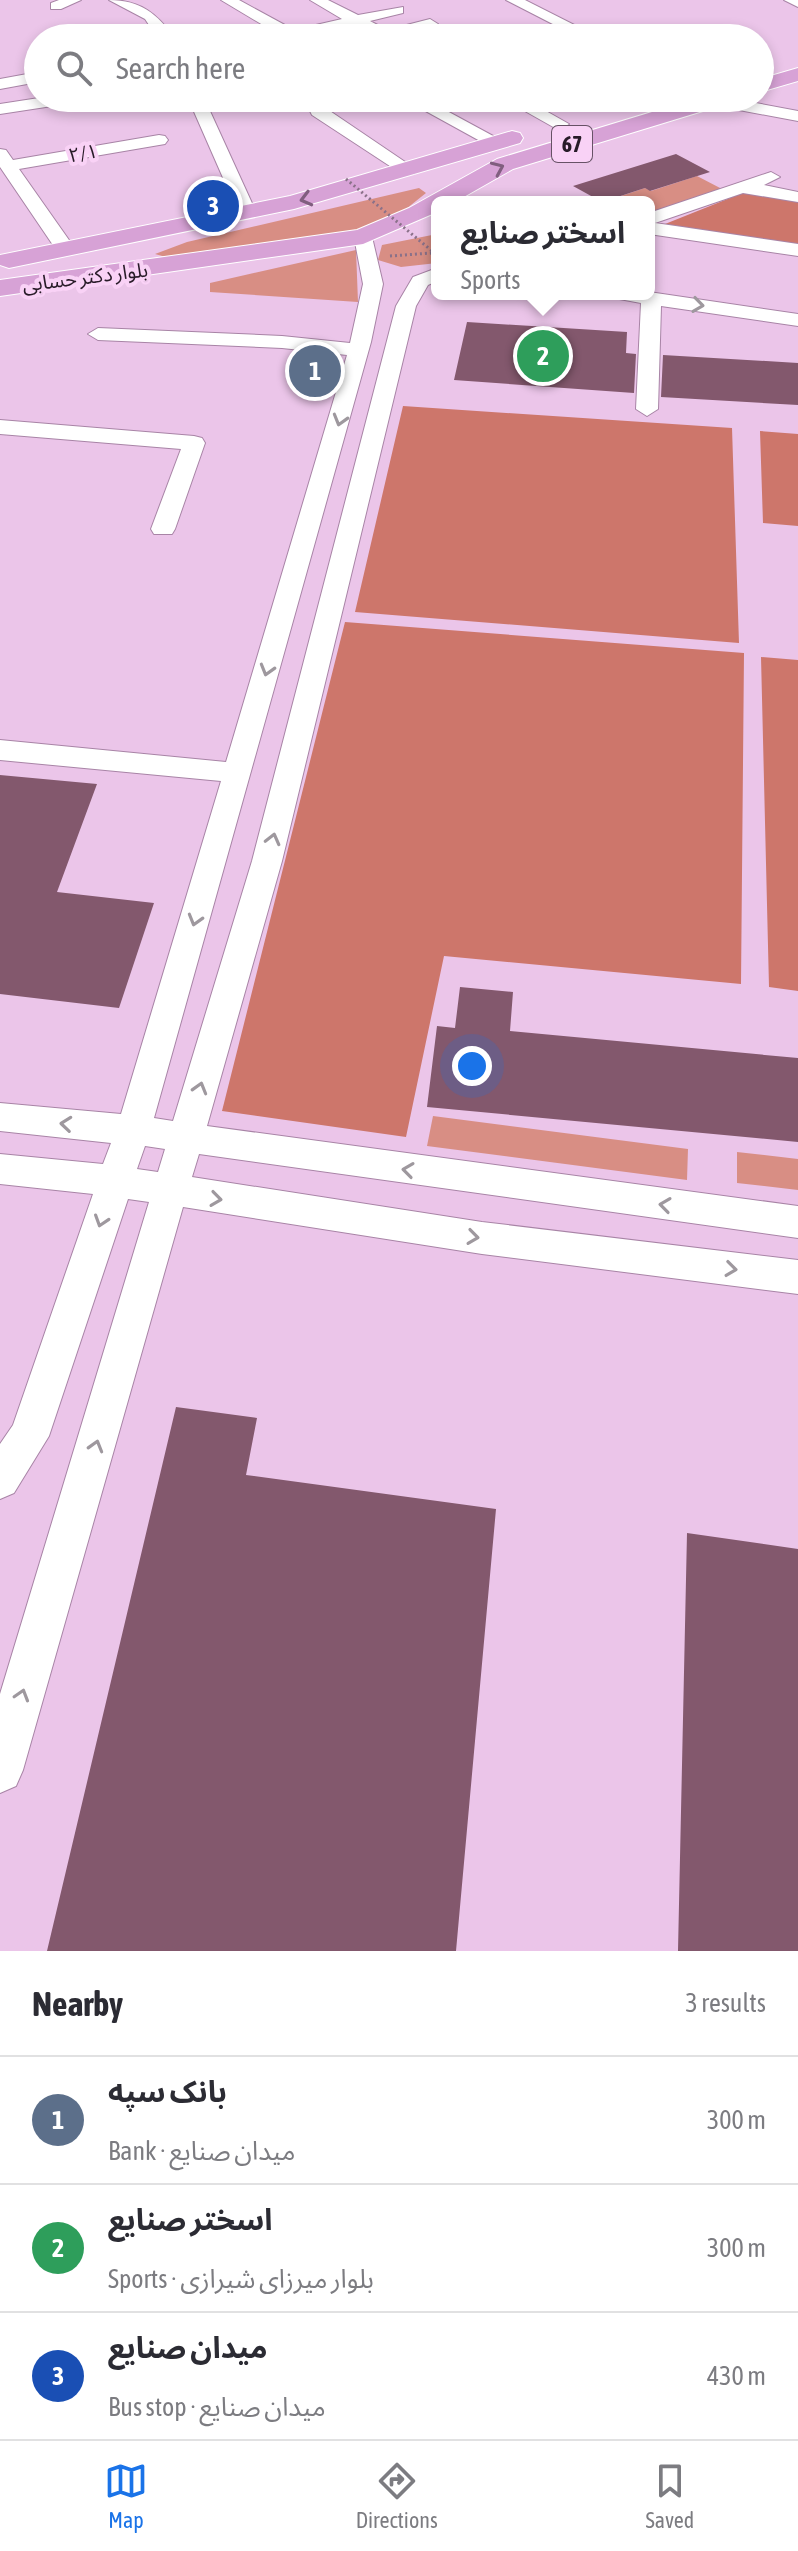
<!DOCTYPE html>
<meta charset="utf-8">
<style>
body{margin:0;font-family:"Asap Condensed","Noto Sans Arabic",sans-serif;background:#f7f7f7;color:#2b2b33}
.you{position:absolute;left:472px;top:1066px;width:28px;height:28px;margin:-20px;border:6px solid #fff;border-radius:50%;background:#1a73e8;box-shadow:0 0 0 12px #1a73e833}
.badge{display:grid;place-items:center;width:52px;height:52px;border-radius:50%;background:#1a73e8;color:#fff;font-size:26px;font-weight:700}
.pin{position:absolute;translate:-50% -50%;border:4px solid #fff;box-shadow:0 2px 8px #0006}
.popup{position:absolute;left:431px;top:196px;width:224px;height:104px;box-sizing:border-box;display:grid;place-content:center;border-radius:12px;background:#fff;filter:drop-shadow(0 2px 6px #0005);font-size:26px;white-space:nowrap;color:#7c7c81}
.popup b{font-size:30px;color:#2b2b33}
.popup::after{content:'';position:absolute;left:50%;top:100%;margin-left:-16px;border:16px solid transparent;border-top-color:#fff}
.list{margin:0;padding:0;list-style:none}
h2{display:flex;justify-content:space-between;align-items:center;height:104px;margin:0;padding:0 32px;font-size:34px}
h2 small{font-size:26px;font-weight:400;color:#7c7c81}
.list li{display:grid;grid-template-columns:52px 1fr auto;gap:24px;align-items:center;box-sizing:border-box;height:128px;padding:0 32px;border-top:2px solid #e1e1e2}
.list b{display:block;font-size:30px;white-space:nowrap}
.list p{margin:0;font-size:26px;white-space:nowrap;color:#7c7c81}
.list em{font-size:26px;font-style:normal;color:#7c7c81}
.icon{flex:none;width:44px;height:44px;fill:none;stroke:currentColor;stroke-width:2;stroke-linecap:round;stroke-linejoin:round}
.map{position:relative;flex:none;width:798px;height:1951px;overflow:hidden}
.search{position:absolute;background:#fff;box-shadow:0 4px 12px #0003;left:24px;right:24px;top:24px;height:88px;display:flex;align-items:center;gap:20px;box-sizing:border-box;padding:0 28px;border-radius:44px;color:#7c7c81;font-size:30px}
.sheet{height:488px;background:#fff}
nav{display:flex;justify-content:space-around;align-items:center;box-sizing:border-box;height:112px;border-top:2px solid #e1e1e2;background:#fff;font-size:22px;color:#7c7c81}
nav a{display:grid;justify-items:center;gap:4px}
nav .on{color:#1a73e8}
.map>svg:first-child{display:block}
.green{fill:#d88e84}
.forest{fill:#cd766b}
.building{fill:#83586d}
.lines{fill:none;stroke-linecap:round;stroke-linejoin:round}
.minor-casing{stroke:#a884a6;stroke-width:2}
.major-casing{stroke:#fff;stroke-width:2}
.path{stroke:#8a7189;stroke-width:3;stroke-dasharray:2 3;stroke-linecap:butt}
.minor{fill:#fff;fill-rule:evenodd}
.major{fill:#d7a2d6;fill-rule:evenodd}
.path-bridge{stroke:#8a7189;stroke-width:3;stroke-dasharray:2 3;stroke-linecap:butt}
.oneway{stroke:#805e7f}
.oneway2{stroke:#9e989e}
.labels{text-anchor:middle;stroke-width:8;stroke-linejoin:round;paint-order:stroke}
.far-street-label{font-size:20px;fill:#281b28;stroke:#f9d2f6}
.shield{fill:#f9d2f6;stroke:#675266;stroke-width:2}
.shield-label{font-size:22px;font-weight:bold;fill:#281b28}
</style>
<div class="map">
<svg width="798" height="1951" viewBox="0 0 798 1951">
<rect width="100%" height="100%" fill="#ebc5e9"/>
<path class="green" d="M697,176L722,189L649,215V202L609,200L645,188L651,191Z
M419,188L426,193L401,213L363,231L173,259L155,254L187,242Z
M437,234V263L401,267L378,260L382,245Z
M356,250L358,302L210,292V283Z
M433,1116L688,1149L687,1180L427,1146Z
M737,1152L798,1159V1190L737,1183Z"/>
<path class="forest" d="M745,192L798,201V244L665,224Z
M403,406L732,428L739,643L355,612Z
M760,431L798,434V526L763,523Z
M345,622L744,653L741,984L444,956L406,1137L222,1111Z
M761,657L798,660V991L769,987Z"/>
<path class="building" d="M676,154L710,172L650,191L645,188L602,202L573,186Z
M467,322L627,332L626,353L636,354L634,393L454,380Z
M663,355L798,363V405L661,397Z
M0,775L97,784L57,892L154,903L119,1008L0,994Z
M460,987L513,992L510,1031L798,1058V1142L427,1107L437,1026L455,1028Z
M176,1407L257,1418L246,1475L496,1509L456,1951H47Z
M687,1533L798,1549V1951H678Z"/>
<g class="lines">
<g class="minor-casing">
<path id="minor" d="M59,0H81L61,9H51V3Z
M109,0C141,0 157,14 175,38H107L115,33L151,28L145,19Z
M221,0H239L294,30L342,19L310,0H328L358,15L403,7V13L370,21L387,30L430,19L438,24L399,38H379L354,25L304,38H273L278,34Z
M506,0H525L600,38H580Z
M784,0H798V7Z
M38,72V82L0,89V79Z
M39,98H80L72,103L0,114V104Z
M188,98H204L256,212L254,216L247,218L238,212Z
M402,98H423L506,143L497,148L491,147Z
M502,98H523L569,124L561,129L555,128Z
M706,98H729L798,111V121L707,104Z
M318,106L324,107L417,170L414,174H402L312,115L310,111L312,107Z
M159,135L165,136L168,140L165,144L19,169L76,250L66,256L59,254L0,167V149L6,150L13,160Z
M771,172L780,177L764,185L798,192V202L743,193L655,223L798,244V256L649,234V213Z
M363,231L372,237L383,284L371,342L154,1118L173,1121L252,861L396,306L413,277L437,268V281L428,285L416,306L282,861L207,1126L798,1206V1238L199,1154L192,1177L482,1222L798,1260V1294L482,1254L183,1207L23,1770L16,1786L0,1793V1694L149,1202L128,1199L49,1436L14,1493L0,1499V1444L13,1425L93,1194L0,1184V1154L103,1164L111,1143L0,1131V1103L121,1114L221,781L0,760V740L226,762L347,355L282,348L98,340L88,334L98,328L282,336L350,343L363,284L354,237ZM145,1146L165,1149L158,1172L137,1169Z
M649,292L798,314V326L661,306L658,409L647,416L636,409L641,303L614,298L611,294Z
M0,420L194,436L202,438L205,443L175,529L172,534H154L151,529L181,449L0,434Z"/>
</g>
<g class="major-casing">
<path id="major" d="M798,68V81L760,92V79Z
M698,98H732L729,103L513,169L455,202H437V212L363,244L0,296V280L357,230L409,208L497,159Z
M512,131L520,133L523,138L520,143L294,209L9,268L0,265V255L290,196Z"/>
</g>
<path class="path" d="M390,256L432,253"/>
<use href="#minor" class="minor"/>
<use href="#major" class="major"/>
<path class="path-bridge" d="M346,179L432,251"/>
</g>
<defs><path id="oneway-chevron" d="M-2-3.5L2.5 0L-2 3.5" fill="none" stroke-width="1.6" stroke-linecap="round" stroke-linejoin="round" transform="scale(2)"/></defs>
<g class="oneway">
<use href="#oneway-chevron" transform="translate(498 168) rotate(-24)"/>
<use href="#oneway-chevron" transform="translate(306 199) rotate(165)"/>
</g>
<g class="oneway2">
<use href="#oneway-chevron" transform="translate(698 305) rotate(8)"/>
<use href="#oneway-chevron" transform="translate(340 420) rotate(106)"/>
<use href="#oneway-chevron" transform="translate(267 670) rotate(106)"/>
<use href="#oneway-chevron" transform="translate(273 839) rotate(-76)"/>
<use href="#oneway-chevron" transform="translate(195 920) rotate(106)"/>
<use href="#oneway-chevron" transform="translate(200 1088) rotate(-74)"/>
<use href="#oneway-chevron" transform="translate(66 1124) rotate(-174)"/>
<use href="#oneway-chevron" transform="translate(408 1170) rotate(-172)"/>
<use href="#oneway-chevron" transform="translate(216 1199) rotate(8)"/>
<use href="#oneway-chevron" transform="translate(665 1205) rotate(-172)"/>
<use href="#oneway-chevron" transform="translate(101 1221) rotate(108)"/>
<use href="#oneway-chevron" transform="translate(473 1237) rotate(8)"/>
<use href="#oneway-chevron" transform="translate(731 1269) rotate(7)"/>
<use href="#oneway-chevron" transform="translate(96 1446) rotate(-74)"/>
<use href="#oneway-chevron" transform="translate(22 1695) rotate(-73)"/>
</g>
<g class="labels">
<g class="far-street-label">
<text transform="translate(83 153) rotate(-10)" y="7">۲/۱</text>
<text transform="translate(85 277) rotate(-7)" y="7">بلوار دکتر حسابی</text>
</g>
<rect class="shield" x="552" y="126" width="40" height="36" rx="6"/>
<g class="shield-label">
<text x="572" y="152">67</text>
</g>
</g>
</svg>
<div class="you"></div>
<div class="pin badge" style="left:315px;top:371px;background:#5c6f8a">1</div>
<div class="pin badge" style="left:543px;top:356px;background:#2e9e5b">2</div>
<div class="popup"><b>اسختر صنایع</b>Sports</div>
<div class="pin badge" style="left:213px;top:206px;background:#1a4fb4">3</div>
<div class="search"><svg class="icon" aria-label="search" viewBox="0 0 24 24"><circle cx="10" cy="10" r="6"/><path d="M15 15l6 6"/></svg>Search here</div>
</div>
<section class="sheet">
<h2>Nearby<small>3 results</small></h2>
<ul class="list">
<li><span class="badge" style="background:#5c6f8a">1</span><div><b>بانک سپه</b><p>Bank · میدان صنایع</p></div><em>300 m</em></li>
<li><span class="badge" style="background:#2e9e5b">2</span><div><b>اسختر صنایع</b><p>Sports · بلوار میرزای شیرازی</p></div><em>300 m</em></li>
<li><span class="badge" style="background:#1a4fb4">3</span><div><b>میدان صنایع</b><p>Bus stop · میدان صنایع</p></div><em>430 m</em></li>
</ul>
</section>
<nav>
<a class="on"><svg class="icon" aria-label="map" viewBox="0 0 24 24"><path d="M3 6l6-2 6 2 6-2v14l-6 2-6-2-6 2zM9 4v14M15 6v14"/></svg>Map</a>
<a><svg class="icon" aria-label="directions" viewBox="0 0 24 24"><path d="M12 3l9 9-9 9-9-9zM9 14v-3h6M13 9l2 2-2 2"/></svg>Directions</a>
<a><svg class="icon" aria-label="saved" viewBox="0 0 24 24"><path d="M7 4h10v16l-5-4-5 4z"/></svg>Saved</a>
</nav>
